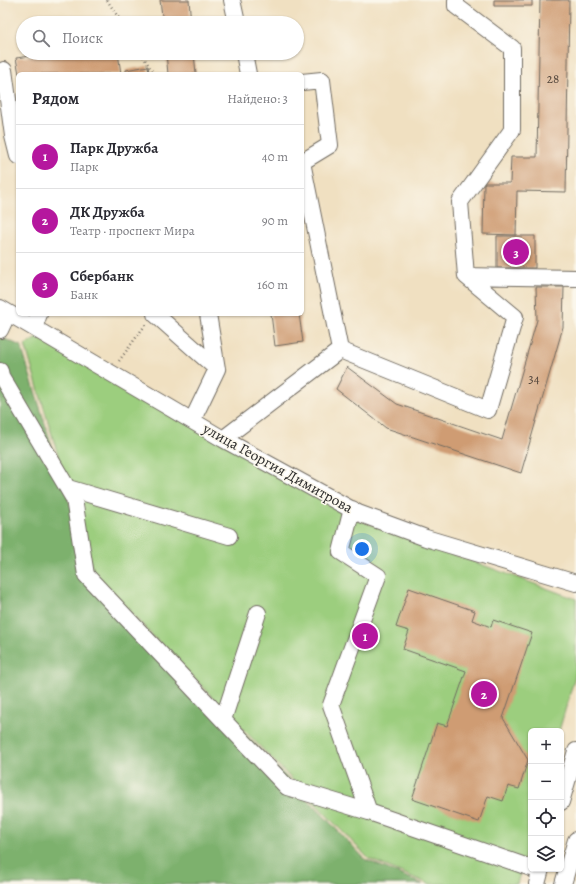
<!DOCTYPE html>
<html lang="ru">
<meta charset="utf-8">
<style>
body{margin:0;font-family:Alegreya,serif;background:#f7f7f7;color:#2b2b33}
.controls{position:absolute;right:12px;bottom:12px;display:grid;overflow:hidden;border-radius:6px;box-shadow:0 1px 3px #0004}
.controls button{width:36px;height:36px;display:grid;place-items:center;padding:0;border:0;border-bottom:1px solid #e1e1e2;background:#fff;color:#2b2b33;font:20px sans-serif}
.you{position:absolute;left:362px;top:549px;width:14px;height:14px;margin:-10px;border:3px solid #fff;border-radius:50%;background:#1a73e8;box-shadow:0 0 0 6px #1a73e833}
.badge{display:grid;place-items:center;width:26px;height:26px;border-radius:50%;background:#b5179e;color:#fff;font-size:13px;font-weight:700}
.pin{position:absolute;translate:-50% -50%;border:2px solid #fff;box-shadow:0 1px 4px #0006}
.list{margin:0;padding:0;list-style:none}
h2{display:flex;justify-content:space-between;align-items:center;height:52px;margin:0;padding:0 16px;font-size:17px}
h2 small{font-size:13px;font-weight:400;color:#7c7c81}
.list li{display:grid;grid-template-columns:26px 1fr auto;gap:12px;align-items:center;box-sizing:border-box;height:64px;padding:0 16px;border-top:1px solid #e1e1e2}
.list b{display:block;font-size:15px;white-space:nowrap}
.list p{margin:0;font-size:13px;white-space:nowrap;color:#7c7c81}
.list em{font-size:13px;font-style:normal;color:#7c7c81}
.icon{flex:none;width:22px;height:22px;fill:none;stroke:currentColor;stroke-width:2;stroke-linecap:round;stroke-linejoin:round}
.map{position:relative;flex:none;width:576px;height:884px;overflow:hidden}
.search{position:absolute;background:#fff;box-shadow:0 1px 3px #0004;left:16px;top:16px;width:288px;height:44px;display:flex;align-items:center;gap:10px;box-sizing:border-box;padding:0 14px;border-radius:22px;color:#7c7c81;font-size:15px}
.panel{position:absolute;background:#fff;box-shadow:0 1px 3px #0004;left:16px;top:72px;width:288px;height:244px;border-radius:6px}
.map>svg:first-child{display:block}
.green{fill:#9cce7e;stroke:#647c54}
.forest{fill:#7db16d;stroke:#546e4c}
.building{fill:#cf9c73}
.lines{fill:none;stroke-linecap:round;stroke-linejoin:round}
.minor-casing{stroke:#706a60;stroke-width:18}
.path{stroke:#706a60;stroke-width:2.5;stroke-dasharray:1 3;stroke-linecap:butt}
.minor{stroke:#fff;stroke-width:16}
.labels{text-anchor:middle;stroke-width:3;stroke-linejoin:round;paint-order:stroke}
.number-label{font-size:13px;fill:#54473d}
.street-label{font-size:15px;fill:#2b2b2b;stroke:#fbf7ec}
</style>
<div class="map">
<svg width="576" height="884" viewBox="0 0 576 884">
<rect width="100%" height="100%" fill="#fbf7ec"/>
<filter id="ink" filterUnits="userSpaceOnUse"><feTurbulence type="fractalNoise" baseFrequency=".025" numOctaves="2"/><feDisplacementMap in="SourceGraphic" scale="8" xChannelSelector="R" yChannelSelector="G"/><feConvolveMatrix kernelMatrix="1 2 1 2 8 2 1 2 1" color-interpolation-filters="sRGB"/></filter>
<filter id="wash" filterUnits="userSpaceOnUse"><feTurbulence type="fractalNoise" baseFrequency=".012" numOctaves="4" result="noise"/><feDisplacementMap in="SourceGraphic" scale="16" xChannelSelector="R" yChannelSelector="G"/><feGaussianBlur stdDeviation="0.9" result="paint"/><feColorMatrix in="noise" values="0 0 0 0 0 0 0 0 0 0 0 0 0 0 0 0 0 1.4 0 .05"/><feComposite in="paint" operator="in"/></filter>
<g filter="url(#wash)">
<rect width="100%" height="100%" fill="#f0e0c1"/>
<path class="green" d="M39,337L359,520L576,599V673L559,731H531V833L517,884H429L369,859L94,575L25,345Z"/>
<path class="forest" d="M0,337L21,346L92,575L366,860L423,884H0Z"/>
<g id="blocks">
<path class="building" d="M160,0H189L191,23H163Z
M494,0H532V6H494Z
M540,0H569L566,192L517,191L516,235L483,234L484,183H510L511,157H537Z
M53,53H118L121,74H19L16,58Z
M166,53H194L196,74H168Z
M148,66L149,74H126V70Z
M497,236H535V268H497Z
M536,287H564L563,327L521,473L386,428L336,389L347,367L397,404L502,440L537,320Z
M271,314H299L303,342L275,346Z
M409,588L475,611L472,620L491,627L493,620L532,633L503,718L528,760L519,789L508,786L503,801L488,796L479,822L412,799L437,723L447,726L466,671L403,649L409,631L396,627Z"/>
</g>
</g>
<g filter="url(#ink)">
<use href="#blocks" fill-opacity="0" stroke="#706a60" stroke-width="1"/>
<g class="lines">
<g class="minor-casing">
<path id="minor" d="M232,0L237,23
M244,53L248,74
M4,70L13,136L18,156
M302,82L322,80L330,145L302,162
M302,162L340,350
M466,276L576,278
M0,308L223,439L358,513L426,538L576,583
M155,314L217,369L192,421
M208,314L217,369
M34,328L39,314
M0,330L8,313
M0,371L1,376L74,499L86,575L223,720L287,787L369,812
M223,439L340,350L488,410L515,317L466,276L460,202L512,130V48L456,6V0
M68,488L229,536
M352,509L341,552L378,576L331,705L369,812L531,868
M223,720L258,613
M561,802L576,751
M537,884L541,869
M563,884L576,840"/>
</g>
<path class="path" d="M107,0L122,23
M141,53L154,74
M119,361L146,324"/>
<use href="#minor" class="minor"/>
</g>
</g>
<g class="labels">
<g class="number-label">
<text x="553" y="83">28</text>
<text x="534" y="383">34</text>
</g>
<g class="street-label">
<text transform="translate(278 468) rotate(29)" y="5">улица Георгия Димитрова</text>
</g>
</g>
</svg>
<div class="controls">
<button>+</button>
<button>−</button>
<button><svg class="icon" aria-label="locate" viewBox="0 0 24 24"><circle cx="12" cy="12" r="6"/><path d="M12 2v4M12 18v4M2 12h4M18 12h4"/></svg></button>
<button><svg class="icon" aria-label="layers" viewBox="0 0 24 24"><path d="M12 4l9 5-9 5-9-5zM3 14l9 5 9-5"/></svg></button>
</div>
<div class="you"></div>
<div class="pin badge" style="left:365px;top:636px">1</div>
<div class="pin badge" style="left:484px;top:694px">2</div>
<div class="pin badge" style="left:516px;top:252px">3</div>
<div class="search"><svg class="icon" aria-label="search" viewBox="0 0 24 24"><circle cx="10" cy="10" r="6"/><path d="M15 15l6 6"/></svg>Поиск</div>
<section class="panel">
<h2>Рядом<small>Найдено: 3</small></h2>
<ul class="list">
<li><span class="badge">1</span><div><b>Парк Дружба</b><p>Парк</p></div><em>40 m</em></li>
<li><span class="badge">2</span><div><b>ДК Дружба</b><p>Театр · проспект Мира</p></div><em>90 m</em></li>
<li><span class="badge">3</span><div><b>Сбербанк</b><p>Банк</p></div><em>160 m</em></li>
</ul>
</section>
</div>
